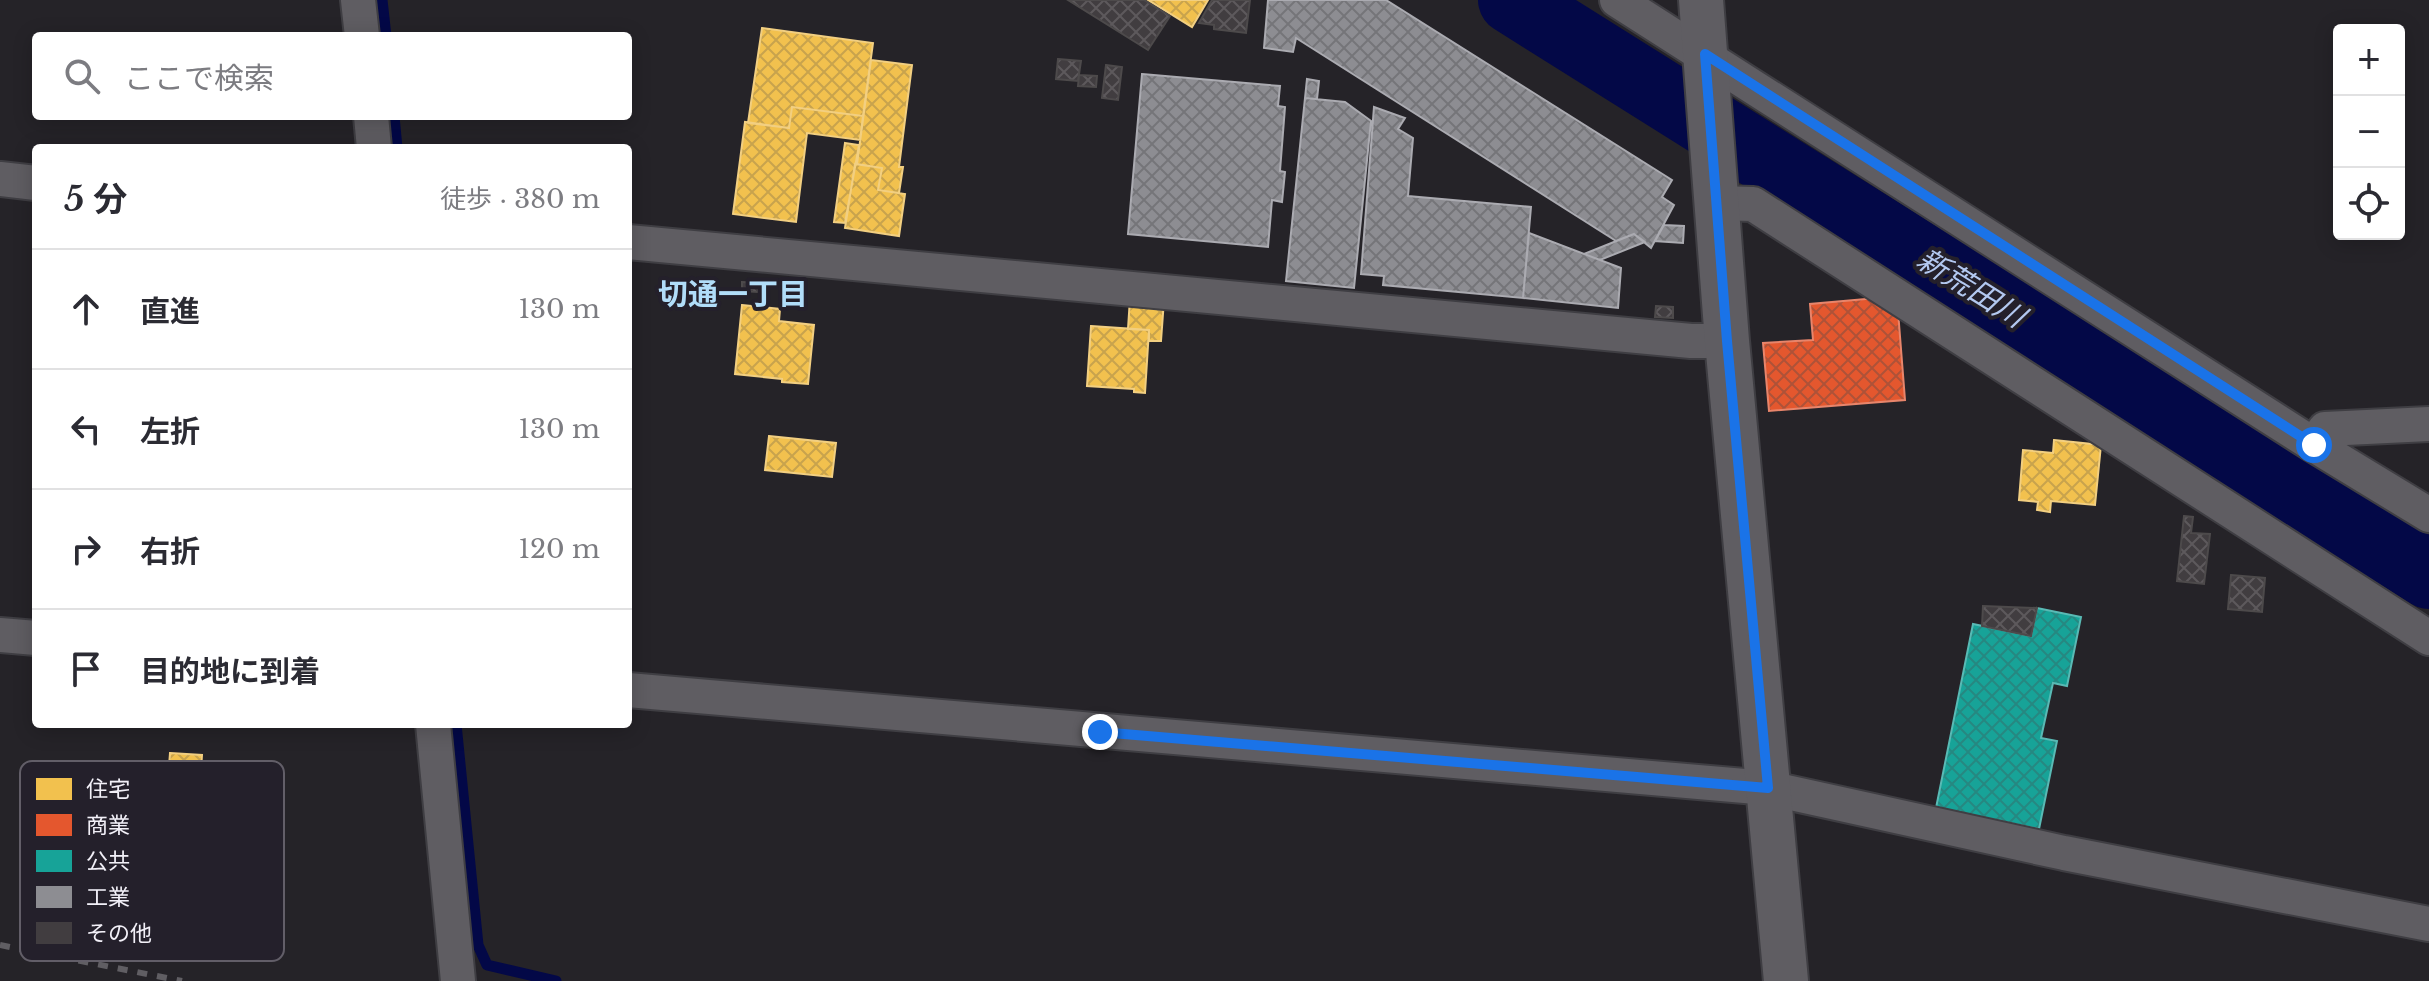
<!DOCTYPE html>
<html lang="ja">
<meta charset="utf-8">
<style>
body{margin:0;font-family:"Libre Baskerville","Noto Sans JP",serif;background:#f7f7f7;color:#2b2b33}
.controls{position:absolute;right:24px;top:24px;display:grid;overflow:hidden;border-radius:8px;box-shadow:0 4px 20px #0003}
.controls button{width:72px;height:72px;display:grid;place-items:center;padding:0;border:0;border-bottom:2px solid #e1e1e2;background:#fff;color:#2b2b33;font:40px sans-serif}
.stop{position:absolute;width:24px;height:24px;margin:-18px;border:6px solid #1a73e8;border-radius:50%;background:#fff}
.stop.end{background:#1a73e8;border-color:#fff;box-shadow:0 2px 8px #0008}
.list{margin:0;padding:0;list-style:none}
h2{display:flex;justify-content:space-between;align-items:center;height:104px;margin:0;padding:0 32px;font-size:34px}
h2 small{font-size:26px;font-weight:400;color:#7c7c81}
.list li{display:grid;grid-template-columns:52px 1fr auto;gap:24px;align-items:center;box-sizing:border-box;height:120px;padding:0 32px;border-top:2px solid #e1e1e2}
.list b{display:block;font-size:30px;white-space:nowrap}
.list em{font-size:26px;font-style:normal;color:#7c7c81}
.icon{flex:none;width:44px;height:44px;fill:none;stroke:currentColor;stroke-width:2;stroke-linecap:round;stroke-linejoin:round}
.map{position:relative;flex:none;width:2429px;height:981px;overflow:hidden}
.search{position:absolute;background:#fff;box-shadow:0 4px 20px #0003;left:32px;top:32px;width:600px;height:88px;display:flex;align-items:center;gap:20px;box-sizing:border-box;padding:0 28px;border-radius:8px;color:#7c7c81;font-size:30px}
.panel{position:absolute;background:#fff;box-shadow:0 4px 20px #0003;left:32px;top:144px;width:600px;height:584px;border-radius:8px}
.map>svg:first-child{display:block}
.homes{fill:url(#homes-cross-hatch);stroke:#f2cf81;stroke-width:2}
.shops{fill:url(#shops-cross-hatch);stroke:#e8856b;stroke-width:2}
.public{fill:url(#public-cross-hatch);stroke:#59bab5;stroke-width:2}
.industry{fill:url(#industry-cross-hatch);stroke:#ababb1;stroke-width:2}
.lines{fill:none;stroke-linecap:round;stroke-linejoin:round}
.stream{stroke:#030847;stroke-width:11}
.river{stroke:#030847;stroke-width:68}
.building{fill:url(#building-cross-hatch);stroke:#4d4a4b;stroke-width:2}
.street-casing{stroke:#3f3e43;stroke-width:38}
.secondary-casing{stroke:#3f3e43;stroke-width:48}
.street{stroke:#5f5d62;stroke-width:34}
.secondary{stroke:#5f5d62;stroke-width:44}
.rail{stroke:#605e63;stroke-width:6;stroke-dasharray:10 10;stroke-linecap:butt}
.route{stroke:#1a73e8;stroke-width:10}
.labels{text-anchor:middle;stroke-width:8;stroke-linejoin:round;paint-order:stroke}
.water-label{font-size:30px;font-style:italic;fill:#b3c8f0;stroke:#24202b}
.neighbourhood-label{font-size:30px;font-weight:bold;fill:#b1ddf9;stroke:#24202b}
.key{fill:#24202b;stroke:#625e68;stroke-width:2}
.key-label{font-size:22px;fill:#f2f0f8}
</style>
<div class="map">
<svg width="2429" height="981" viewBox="0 0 2429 981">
<defs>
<pattern id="homes-cross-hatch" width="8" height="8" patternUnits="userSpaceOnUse" patternTransform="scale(2)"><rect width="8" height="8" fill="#f2c14e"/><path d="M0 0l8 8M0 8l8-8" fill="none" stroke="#c8a34d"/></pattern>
<pattern id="shops-cross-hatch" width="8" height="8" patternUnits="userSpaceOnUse" patternTransform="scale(2)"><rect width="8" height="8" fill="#e4572e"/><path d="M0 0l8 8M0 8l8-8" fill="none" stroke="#ae5238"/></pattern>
<pattern id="public-cross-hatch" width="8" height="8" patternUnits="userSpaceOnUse" patternTransform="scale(2)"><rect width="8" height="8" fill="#17a398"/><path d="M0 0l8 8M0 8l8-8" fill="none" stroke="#268881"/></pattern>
<pattern id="industry-cross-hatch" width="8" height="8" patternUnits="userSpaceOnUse" patternTransform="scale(2)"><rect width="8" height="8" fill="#8d8d92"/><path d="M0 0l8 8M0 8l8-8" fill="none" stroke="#757579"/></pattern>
<pattern id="building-cross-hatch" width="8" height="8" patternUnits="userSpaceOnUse" patternTransform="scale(2)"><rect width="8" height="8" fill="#413d40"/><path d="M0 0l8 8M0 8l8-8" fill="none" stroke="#5d595c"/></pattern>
</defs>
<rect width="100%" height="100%" fill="#252328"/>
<path class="homes" d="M1148,0H1208L1192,27Z
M762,28L873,43L863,116L792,107L789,128L748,123Z
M871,60L912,65L899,167H903L899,193L878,190L882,168L857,164Z
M792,107L863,116L860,140L807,133L796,222L733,214L745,122L789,128Z
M845,143L859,145L845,223L834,222Z
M855,164L882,168L878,190L905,194L899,236L845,228Z
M1130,298L1164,300L1161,341H1149V330L1128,329Z
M742,305L780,309L779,321L814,325L808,384L782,382V379L735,374Z
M1091,326L1149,330L1145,393L1134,392V389L1087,386Z
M769,436L836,443L832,477L765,470Z
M2054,440L2101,445L2095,505L2051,501L2050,512L2037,510L2038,502L2019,500L2023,450L2053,453Z
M170,753L202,755L201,770L217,771L214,814H204L202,836L164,834Z"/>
<path class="shops" d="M1877,298L1898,311L1905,400L1769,411L1763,343L1813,340L1810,304Z"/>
<path class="public" d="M2037,608L2081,617L2067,686L2053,683L2041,738L2057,741L2039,829L1936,808L1973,624L2031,636Z"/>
<path class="industry" d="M1268,0H1386L1672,180L1662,197L1674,205L1651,248L1634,234L1616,241L1296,38L1293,52L1264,48Z
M1142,74L1280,86L1278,106L1285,107L1280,171L1285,172L1282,202L1272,200L1268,247L1128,234Z
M1307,79L1319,81L1317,99L1305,98Z
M1305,98L1345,102L1371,121L1354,288L1286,281Z
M1374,107L1405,118L1398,129L1413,138L1408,196L1531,207L1523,298L1383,285L1384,276L1361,274Z
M1664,225L1684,226L1683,243L1655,241Z
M1529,233L1621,268L1618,308L1523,298Z
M1634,234L1645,242L1600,260L1584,254Z"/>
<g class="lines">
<path class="stream" d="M382,0L386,36
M394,116L397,148
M456,724L478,945L487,965L556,981"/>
<path class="river" d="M1512,0L2429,575"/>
</g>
<path class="building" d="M1068,0H1144L1170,16L1148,50Z
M1212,0H1250L1246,33L1214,29V25L1199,23Z
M1058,59L1081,61L1078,81L1056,79Z
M1106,65L1122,67L1118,100L1102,98Z
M1079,75L1097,76L1096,87L1078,86Z
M742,282L759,283L758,292L742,291Z
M1656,306L1673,307V318L1655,317Z
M2184,516L2193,517L2191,533L2210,534L2204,584L2177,581Z
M2231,575L2265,578L2262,612L2228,609Z
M1983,606L2037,608L2031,636L1982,626Z"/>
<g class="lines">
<g class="street-casing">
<path id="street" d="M358,0L362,36
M1617,0L2314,445L2429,515
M371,116L374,148
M0,179L36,183
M1716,203L1753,204L2429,638
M628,242L1691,341H1727
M2314,445L2325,429L2429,424
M0,635L36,638
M628,690L1768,788L2064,853L2429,924
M433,724L458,981"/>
</g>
<g class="secondary-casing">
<path id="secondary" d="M1701,0L1727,341L1786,981"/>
</g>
<use href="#street" class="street"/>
<use href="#secondary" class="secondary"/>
<path class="rail" d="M0,945L182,981"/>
</g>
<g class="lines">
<path class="route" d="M1100,732L1768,788L1727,341L1705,54L2314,445"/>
</g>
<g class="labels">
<g class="water-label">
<text transform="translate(1971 288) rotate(32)" y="10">新荒田川</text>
</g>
<g class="neighbourhood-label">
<text x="733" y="305">切通一丁目</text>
</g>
</g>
<rect x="20" y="761" width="264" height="200" rx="12" class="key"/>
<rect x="36" y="778" width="36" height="22" fill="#f2c14e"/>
<rect x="36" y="814" width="36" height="22" fill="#e4572e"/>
<rect x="36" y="850" width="36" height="22" fill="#17a398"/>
<rect x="36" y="886" width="36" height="22" fill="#8d8d92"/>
<rect x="36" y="922" width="36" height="22" fill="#413d40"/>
<g class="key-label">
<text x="86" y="797">住宅</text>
<text x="86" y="833">商業</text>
<text x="86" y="869">公共</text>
<text x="86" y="905">工業</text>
<text x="86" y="941">その他</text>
</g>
</svg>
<div class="controls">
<button>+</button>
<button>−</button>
<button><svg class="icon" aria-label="locate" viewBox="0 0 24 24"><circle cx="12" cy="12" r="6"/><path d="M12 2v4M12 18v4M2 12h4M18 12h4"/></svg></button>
</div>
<div class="stop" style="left:2314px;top:445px"></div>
<div class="stop end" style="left:1100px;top:732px"></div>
<div class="search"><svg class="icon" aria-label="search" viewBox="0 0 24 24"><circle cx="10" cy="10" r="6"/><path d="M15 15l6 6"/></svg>ここで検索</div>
<section class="panel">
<h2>5 分<small>徒歩 · 380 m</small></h2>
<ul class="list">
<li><svg class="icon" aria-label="ahead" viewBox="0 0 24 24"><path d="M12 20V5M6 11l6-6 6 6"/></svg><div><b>直進</b></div><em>130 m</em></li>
<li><svg class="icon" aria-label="left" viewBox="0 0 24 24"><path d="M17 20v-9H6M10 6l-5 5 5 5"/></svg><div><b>左折</b></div><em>130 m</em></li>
<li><svg class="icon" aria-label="right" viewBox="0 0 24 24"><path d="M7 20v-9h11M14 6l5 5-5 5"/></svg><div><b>右折</b></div><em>120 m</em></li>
<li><svg class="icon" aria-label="arrive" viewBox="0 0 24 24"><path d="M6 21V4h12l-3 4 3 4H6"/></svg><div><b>目的地に到着</b></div></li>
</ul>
</section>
</div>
